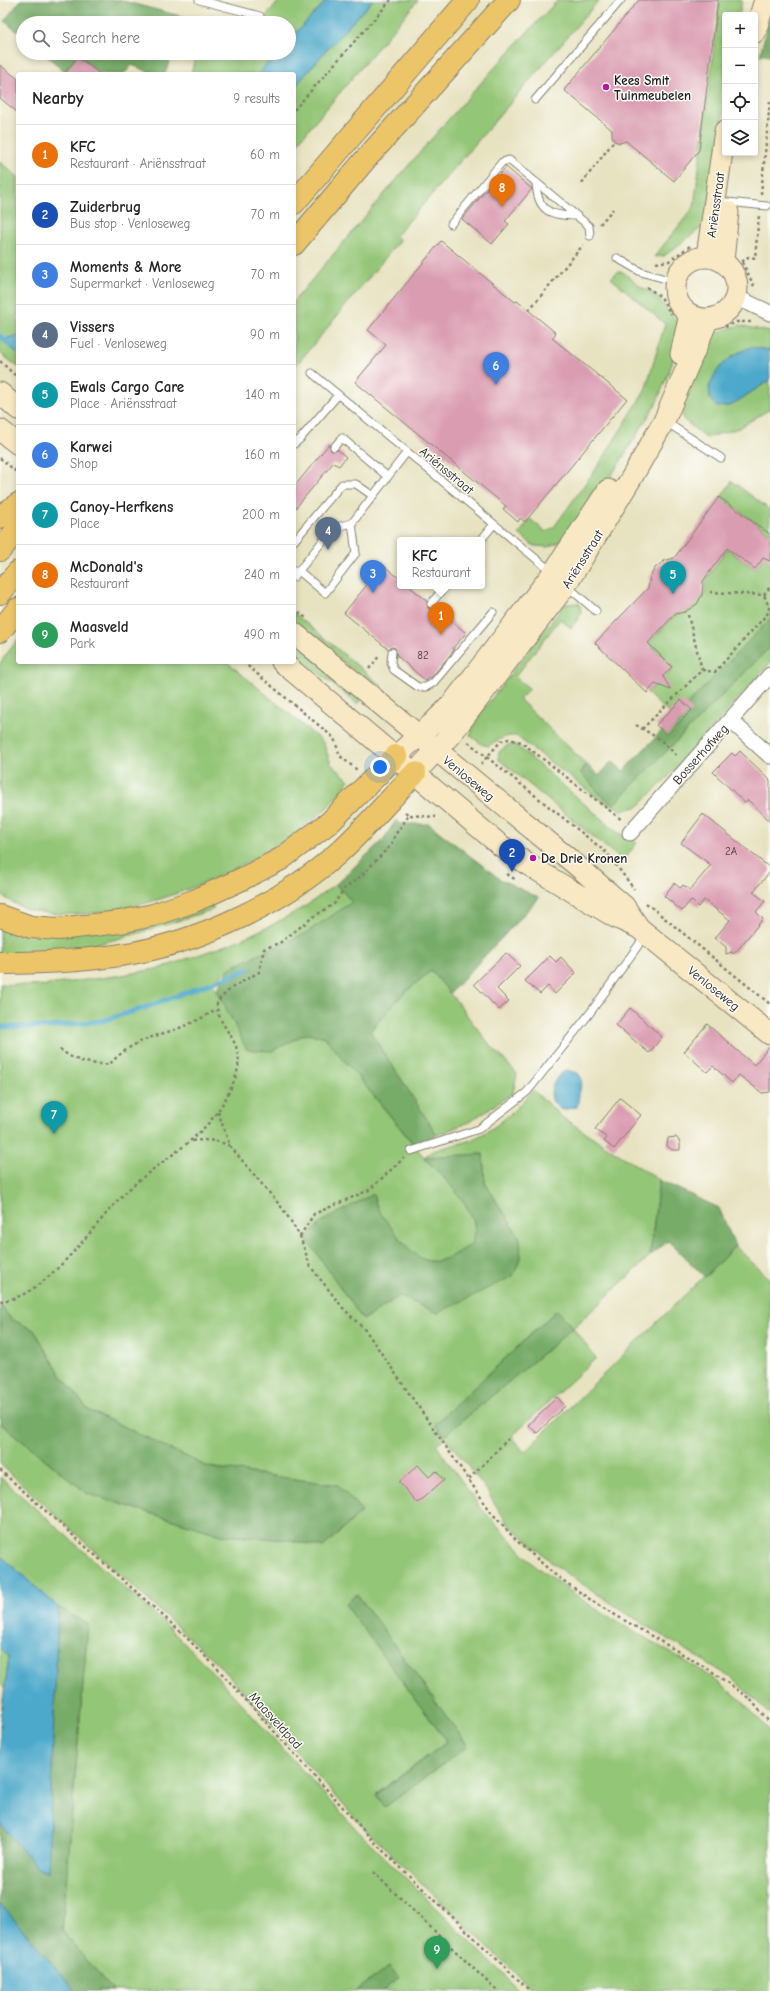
<!DOCTYPE html>
<meta charset="utf-8">
<style>
body{margin:0;font-family:"Comic Neue",sans-serif;background:#f6f6f6;color:#222}
.controls{position:absolute;right:12px;top:12px;display:grid;overflow:hidden;border-radius:4px;box-shadow:0 2px 6px #0003}
.controls button{width:36px;height:36px;display:grid;place-items:center;padding:0;border:0;border-bottom:1px solid #e0e0e0;background:#fff;color:#222;font:20px sans-serif}
.you{position:absolute;left:380px;top:767px;width:14px;height:14px;margin:-10px;border:3px solid #fff;border-radius:50%;background:#1a73e8;box-shadow:0 0 0 6px #1a73e833}
.badge{display:grid;place-items:center;width:26px;height:26px;border-radius:50%;background:#b5179e;color:#fff;font-size:13px;font-weight:700}
.pin{position:absolute;translate:-50% -33px;filter:drop-shadow(0 1px 2px #0008)}
.pin::after{content:'';position:absolute;top:21px;width:14px;height:12px;background:inherit;clip-path:polygon(0 0,100% 0,50% 100%)}
.popup{position:absolute;left:397px;top:537px;width:88px;height:52px;box-sizing:border-box;display:grid;place-content:center;border-radius:4px;background:#fff;filter:drop-shadow(0 1px 3px #0005);font-size:13px;white-space:nowrap;color:#767676}
.popup b{font-size:15px;color:#222}
.popup::after{content:'';position:absolute;left:50%;top:100%;margin-left:-8px;border:8px solid transparent;border-top-color:#fff}
.list{margin:0;padding:0;list-style:none}
h2{display:flex;justify-content:space-between;align-items:center;height:52px;margin:0;padding:0 16px;font-size:17px}
h2 small{font-size:13px;font-weight:400;color:#767676}
.list li{display:grid;grid-template-columns:26px 1fr auto;gap:12px;align-items:center;box-sizing:border-box;height:60px;padding:0 16px;border-top:1px solid #e0e0e0}
.list b{display:block;font-size:15px;white-space:nowrap}
.list p{margin:0;font-size:13px;white-space:nowrap;color:#767676}
.list em{font-size:13px;font-style:normal;color:#767676}
.icon{flex:none;width:22px;height:22px;fill:none;stroke:currentColor;stroke-width:2;stroke-linecap:round;stroke-linejoin:round}
.map{position:relative;flex:none;width:770px;height:1991px;overflow:hidden}
.search{position:absolute;background:#fff;box-shadow:0 2px 6px #0003;left:16px;top:16px;width:280px;height:44px;display:flex;align-items:center;gap:10px;box-sizing:border-box;padding:0 14px;border-radius:22px;color:#767676;font-size:15px}
.panel{position:absolute;background:#fff;box-shadow:0 2px 6px #0003;left:16px;top:72px;width:280px;height:592px;border-radius:4px}
.map>svg:first-child{display:block}
.green{fill:#94c677;stroke:#58714a;fill-rule:evenodd}
.forest{fill:#77ab68;stroke:#4a6442}
.water{fill:#4da9cb;stroke:#346274}
.lines{fill:none;stroke-linecap:round;stroke-linejoin:round}
.stream{stroke:#4da9cb;stroke-width:5}
.building{fill:#da9cb1}
.service-casing{stroke:#827f6e;stroke-width:9}
.minor-casing{stroke:#827f6e;stroke-width:17}
.secondary-casing{stroke:#827f6e;stroke-width:23}
.motorway-casing{stroke:#827f6e;stroke-width:24}
.path{stroke:#827f6e;stroke-width:2.5;stroke-dasharray:3 3;stroke-linecap:butt}
.service{stroke:#fff;stroke-width:7}
.minor{stroke:#fff;stroke-width:15}
.secondary{stroke:#f8e8c3;stroke-width:21}
.motorway{stroke:#edc569;stroke-width:22}
.poi-dot{fill:#b5179e;stroke:#fdfcf7;stroke-width:1.5}
.labels{text-anchor:middle;stroke-width:3;stroke-linejoin:round;paint-order:stroke}
.number-label{font-size:11px;fill:#4c3c41}
.poi-label{font-size:13px;font-weight:bold;fill:#1c1c1c;stroke:#fdfcf7;text-anchor:start}
.street-label{font-size:13px;fill:#1c1c1c;stroke:#fdfcf7}
</style>
<div class="map">
<svg width="770" height="1991" viewBox="0 0 770 1991">
<rect width="100%" height="100%" fill="#fdfcf7"/>
<filter id="ink" filterUnits="userSpaceOnUse"><feTurbulence type="fractalNoise" baseFrequency=".025" numOctaves="2"/><feDisplacementMap in="SourceGraphic" scale="8" xChannelSelector="R" yChannelSelector="G"/><feConvolveMatrix kernelMatrix="1 2 1 2 8 2 1 2 1" color-interpolation-filters="sRGB"/></filter>
<filter id="wash" filterUnits="userSpaceOnUse"><feTurbulence type="fractalNoise" baseFrequency=".012" numOctaves="4" result="noise"/><feDisplacementMap in="SourceGraphic" scale="16" xChannelSelector="R" yChannelSelector="G"/><feGaussianBlur stdDeviation="0.9" result="paint"/><feColorMatrix in="noise" values="0 0 0 0 0 0 0 0 0 0 0 0 0 0 0 0 0 1.4 0 .05"/><feComposite in="paint" operator="in"/></filter>
<g filter="url(#wash)">
<rect width="100%" height="100%" fill="#e7e2c0"/>
<path class="green" d="M275,0H327L289,40V23H260L279,1Z
M373,0H418L294,147V88L323,54Z
M558,0H599L396,236L400,240L294,368V301C380,199 465,96 558,0Z
M720,0H742L739,15H725V101L705,225L664,256L654,257L694,207Z
M196,53H276L258,74H191Z
M0,162L18,177V335L2,340L18,354V367L0,353Z
M617,272H623L641,287L656,295L679,324L672,364L656,404L600,494L562,541L548,547L534,546L519,534L530,519L546,532L554,527L600,463L645,391L665,324L611,278Z
M739,325L770,332V351L722,365L709,386L710,399L730,406L770,380V409L739,428L706,438L683,419V403L710,335Z
M732,481L770,510V534L721,497Z
M727,549L755,569L770,549V619L675,719L647,693L673,667L649,643L676,614L690,610L705,592V581Z
M579,603C584,614 578,619 571,628L560,619L515,677L530,689L519,699L586,764L581,773L613,805L770,647V663L674,771L639,806L622,811L613,805L603,802L516,736C504,735 498,740 488,746L481,744L470,735L479,715L565,604Z
M294,613L382,686L386,694L384,695L294,621Z
M18,639V662H227L323,742L331,764L349,780C340,791 331,805 320,814C252,870 124,929 35,911C22,909 11,902 0,894V663Z
M294,642L361,700L357,704L294,653Z
M508,745H516L617,832L637,843L623,861L498,759L499,752Z
M336,884L353,902L306,933L230,968L211,984L217,990L233,1018L272,1051L305,1034L324,1036L424,1157C437,1146 458,1146 473,1139C498,1128 515,1110 533,1090L563,1118L659,1180L650,1256L573,1328L596,1358L512,1436L524,1452L735,1246L770,1279V1714L732,1678L626,1613L557,1567L507,1523L486,1489L445,1437L436,1445L480,1507L535,1566L594,1608L707,1674L740,1699L770,1731V1991H534L361,1825L223,1669L0,1464V1423L88,1494L222,1535L290,1540L323,1547L362,1512L337,1485L208,1467L88,1410L61,1375L34,1330L11,1319L0,1305V984L40,986L116,976L161,968L232,943L270,926L306,906ZM483,1154L485,1183L520,1238L438,1313L399,1296L363,1320L307,1238L323,1221L373,1195C377,1212 385,1220 396,1234C424,1270 436,1268 472,1243C473,1238 475,1232 475,1228C472,1204 440,1174 424,1158ZM557,1310L573,1328L444,1436L435,1424ZM357,1594L468,1746L376,1794L447,1742L346,1604Z
M212,905L214,909C144,932 75,956 0,956V925L151,921Z
M432,970L486,1040L517,1074L513,1093L469,1122L437,1135L370,1031L401,996Z
M0,1477L160,1619L204,1663L356,1829L520,1991H382L398,1978L389,1967L356,1991H113L62,1931L88,1624L58,1607L0,1555Z
M0,1648L9,1657L5,1689L0,1684Z"/>
<path class="forest" d="M21,0H119L184,17L181,23H23V36L4,21Z
M770,16V56L760,55Z
M43,53H172L165,74H154L132,65L124,74H100L79,56L66,72Z
M770,619V647L613,805L601,795L581,773L586,764L599,776L612,761L623,771Z
M396,820L401,824H429L500,879L539,898L450,993L431,970L401,996L370,1031L437,1135L413,1143L324,1036L305,1034L272,1051L247,1050L217,990L230,968L306,933L352,902L336,884L384,839Z
M483,1154L485,1183L520,1239L521,1257L513,1276L438,1313L399,1296L363,1320L306,1238L323,1221L373,1194C377,1211 384,1218 394,1231C423,1268 434,1270 472,1243C473,1238 475,1232 475,1227C472,1204 440,1174 424,1157Z
M659,1180L719,1208L735,1246L705,1277L668,1241L650,1256Z
M0,1305L11,1319L34,1330L61,1375L88,1410L208,1467L338,1485L362,1511L323,1547L290,1540L222,1535L88,1494L0,1423Z
M557,1310L573,1328L444,1436L435,1424Z
M357,1594L468,1746L385,1807L376,1795L447,1742L345,1604Z
M58,1607L88,1624L62,1931L113,1991H75L0,1903V1823L38,1869L48,1872Z
M389,1967L399,1978L382,1991H356Z"/>
<path class="water" d="M327,0H373L323,54L294,88V74H258L276,53H289V40Z
M18,335V354L2,340Z
M751,347L769,350L770,380L730,406L717,407L710,399C710,395 709,389 710,386C715,367 734,353 751,347Z
M567,1070L578,1073L582,1079L577,1107L561,1110C559,1108 556,1105 554,1103C546,1092 556,1074 567,1070Z
M0,1555L58,1607L48,1872L38,1869L0,1823V1713H1L9,1657L0,1648Z
M0,1903L75,1991H0Z"/>
<g class="lines">
<path class="stream" d="M0,336L18,350
M0,1027H49L102,1021L147,1007L248,969"/>
</g>
<g id="blocks">
<path class="building" d="M639,0H718L699,150L674,181L626,141L620,143L614,141L612,136V130L564,90Z
M78,56L100,74H64Z
M0,65L18,79V113L0,98Z
M506,167L532,189L505,221L509,224L492,244L462,219Z
M441,241L515,302L517,301L556,333L552,338L627,399L525,522L520,518L518,522L503,509L506,506L355,382L386,345L368,330Z
M329,444L331,451L338,450L346,457L339,466L333,463L294,510V487Z
M719,497L770,534V561L763,558L755,569L727,548L703,581L702,595L697,604L685,612L675,614L648,643L672,667L663,676L671,690L655,684L647,693L595,643L648,588L650,577L655,568L664,561L674,558Z
M383,565L400,579V586H409L427,601L428,608L431,609L435,607L466,633L453,648L454,650L431,678L429,677L426,681L397,656L395,648L392,647L388,649L344,613Z
M681,700L692,710L667,735L656,725Z
M740,751L770,780V821L748,800L745,803L713,772L732,753L735,756Z
M703,814L770,868V872L753,892L765,901L756,912L763,919L734,954L732,952L726,954V947L715,938L730,920L704,900L698,907L691,900L682,911L664,896L674,883L680,888L683,885L690,890L711,865L681,843Z
M506,953L520,966L497,989L509,1001L499,1010L474,984Z
M550,956L556,962L561,957L576,973L555,994L548,986L540,994L525,981Z
M630,1008L662,1037L649,1053L616,1025Z
M707,1024L754,1065L770,1046V1092L762,1093L739,1075L732,1083L713,1066L707,1072L684,1052Z
M620,1098L641,1115L614,1149L604,1141L607,1138L595,1129Z
M676,1137L680,1142V1150H672L667,1146L668,1138Z
M557,1397L565,1406L537,1433L528,1425Z
M418,1465L429,1477L436,1471L444,1480L417,1503L399,1482Z"/>
</g>
</g>
<g filter="url(#ink)">
<use href="#blocks" fill-opacity="0" stroke="#827f6e" stroke-width="1"/>
<g class="lines">
<g class="service-casing">
<path id="service" d="M199,0L260,16
M535,100L621,0
M536,182C537,211 550,216 577,216
M717,201L767,206
M451,224L502,162L509,160L589,226L590,236
M617,258L641,272L676,282
M312,373L552,572
M666,422L721,458
M294,444L300,439L338,395
M334,447L342,438L388,477
M481,540L494,524
M294,541L342,484H356L373,496
M294,571H299L325,593L356,553L352,523L407,452
M294,577L333,528L352,523
M567,586L596,611
M431,604L445,586
M392,652L391,663L394,670L418,687H426L433,683L493,612
M411,1151L479,1129L527,1092L590,1013L645,936"/>
</g>
<g class="minor-casing">
<path id="minor" d="M736,297L770,313
M730,720L770,756
M630,833L770,675"/>
</g>
<g class="secondary-casing">
<path id="secondary" d="M755,32L765,0
M707,256L725,131
M675 288a31 31 0 1 1 62 0a31 31 0 1 1-62 0Z
M723,261L728,212
M681,354L690,314
M0,393L18,409
M0,430L18,444
M294,633L575,864L624,906L639,928L770,1034
M282,662L500,845L527,864L615,917L637,927
M396,756L434,722L452,704L553,573L608,490
M415,773L452,733L566,585L632,477L664,421L708,319"/>
</g>
<g class="motorway-casing">
<path id="motorway" d="M294,203L468,0
M294,244L364,161L509,0
M0,517L18,504
M0,550L18,529
M0,593L18,572
M0,631L18,609
M0,916L31,927L58,929L120,922L153,915L194,901L240,880L281,859L330,822L396,756
M0,963C45,963 88,961 133,953C204,940 283,902 337,854C365,829 389,800 415,773"/>
</g>
<path class="path" d="M294,110L391,0
M582,183L614,141
M761,194L770,102
M600,224L613,209
M742,262L755,288
M742,262L748,257L755,258L759,215
M656,263L669,261L690,246
M647,287L661,297L671,314
M529,310L583,245
M725,327L736,322H751
M0,361L18,378
M0,458L18,473
M710,592L764,595L770,587
M294,608L306,618
M243,662L334,738L340,756L357,770
M369,669L380,655
M702,670L715,672L769,612V607L764,595
M636,725L661,740L678,757
M642,729L702,670L688,615
M468,742L607,853L634,889
M481,764L501,741L509,739L521,742L622,820
M405,812L409,815L436,817
M507,874L516,880
M646,903L770,1004
M60,1049C73,1061 92,1065 110,1064C127,1045 147,1038 171,1031C187,1026 202,1018 216,1010
M218,1112L230,1146L283,1209L300,1236L310,1266L343,1308L366,1331L491,1512L515,1539L554,1574L598,1605L710,1670L750,1699L770,1723
M192,1141C206,1139 217,1140 230,1146
M300,1236L314,1214L369,1190L404,1158
M0,1301C46,1299 94,1223 126,1192C168,1152 210,1140 234,1081C251,1040 215,1030 217,1002L230,989L259,972L264,949L281,942L313,917L334,904L344,889L362,875L391,845L395,835L409,815
M0,1470L181,1632L216,1667L376,1844L530,1991
M469,1479L508,1439
M373,1872L497,1991"/>
<use href="#service" class="service"/>
<use href="#minor" class="minor"/>
<use href="#secondary" class="secondary"/>
<use href="#motorway" class="motorway"/>
</g>
</g>
<g class="poi-dot">
<circle cx="606" cy="87" r="4"/>
<circle cx="533" cy="858" r="4"/>
</g>
<g class="labels">
<g class="number-label">
<text x="423" y="659">82</text>
<text x="731" y="855">2A</text>
</g>
<g class="poi-label">
<text x="614" y="85">Kees Smit<tspan x="614" dy="15">Tuinmeubelen</tspan></text>
<text x="541" y="863">De Drie Kronen</text>
</g>
<g class="street-label">
<text transform="translate(715 205) rotate(-82)" y="5">Ariënsstraat</text>
<text transform="translate(447 470) rotate(40)" y="5">Ariénsstraat</text>
<text transform="translate(582 559) rotate(-58)" y="5">Ariënsstraat</text>
<text transform="translate(700 754) rotate(-48)" y="5">Bosserhofweg</text>
<text transform="translate(469 778) rotate(40)" y="5">Venloseweg</text>
<text transform="translate(714 988) rotate(39)" y="5">Venloseweg</text>
<text transform="translate(276 1720) rotate(48)" y="5">Maasveldpad</text>
</g>
</g>
</svg>
<div class="controls">
<button>+</button>
<button>−</button>
<button><svg class="icon" aria-label="locate" viewBox="0 0 24 24"><circle cx="12" cy="12" r="6"/><path d="M12 2v4M12 18v4M2 12h4M18 12h4"/></svg></button>
<button><svg class="icon" aria-label="layers" viewBox="0 0 24 24"><path d="M12 4l9 5-9 5-9-5zM3 14l9 5 9-5"/></svg></button>
</div>
<div class="you"></div>
<div class="pin badge" style="left:441px;top:635px;background:#e8710a">1</div>
<div class="popup"><b>KFC</b>Restaurant</div>
<div class="pin badge" style="left:512px;top:872px;background:#1a4fb4">2</div>
<div class="pin badge" style="left:373px;top:593px;background:#3f7fe0">3</div>
<div class="pin badge" style="left:328px;top:550px;background:#5c6f8a">4</div>
<div class="pin badge" style="left:673px;top:594px;background:#0f9aa8">5</div>
<div class="pin badge" style="left:496px;top:385px;background:#3f7fe0">6</div>
<div class="pin badge" style="left:54px;top:1134px;background:#0f9aa8">7</div>
<div class="pin badge" style="left:502px;top:207px;background:#e8710a">8</div>
<div class="pin badge" style="left:437px;top:1969px;background:#2e9e5b">9</div>
<div class="search"><svg class="icon" aria-label="search" viewBox="0 0 24 24"><circle cx="10" cy="10" r="6"/><path d="M15 15l6 6"/></svg>Search here</div>
<section class="panel">
<h2>Nearby<small>9 results</small></h2>
<ul class="list">
<li><span class="badge" style="background:#e8710a">1</span><div><b>KFC</b><p>Restaurant · Ariënsstraat</p></div><em>60 m</em></li>
<li><span class="badge" style="background:#1a4fb4">2</span><div><b>Zuiderbrug</b><p>Bus stop · Venloseweg</p></div><em>70 m</em></li>
<li><span class="badge" style="background:#3f7fe0">3</span><div><b>Moments &amp; More</b><p>Supermarket · Venloseweg</p></div><em>70 m</em></li>
<li><span class="badge" style="background:#5c6f8a">4</span><div><b>Vissers</b><p>Fuel · Venloseweg</p></div><em>90 m</em></li>
<li><span class="badge" style="background:#0f9aa8">5</span><div><b>Ewals Cargo Care</b><p>Place · Ariënsstraat</p></div><em>140 m</em></li>
<li><span class="badge" style="background:#3f7fe0">6</span><div><b>Karwei</b><p>Shop</p></div><em>160 m</em></li>
<li><span class="badge" style="background:#0f9aa8">7</span><div><b>Canoy-Herfkens</b><p>Place</p></div><em>200 m</em></li>
<li><span class="badge" style="background:#e8710a">8</span><div><b>McDonald's</b><p>Restaurant</p></div><em>240 m</em></li>
<li><span class="badge" style="background:#2e9e5b">9</span><div><b>Maasveld</b><p>Park</p></div><em>490 m</em></li>
</ul>
</section>
</div>
